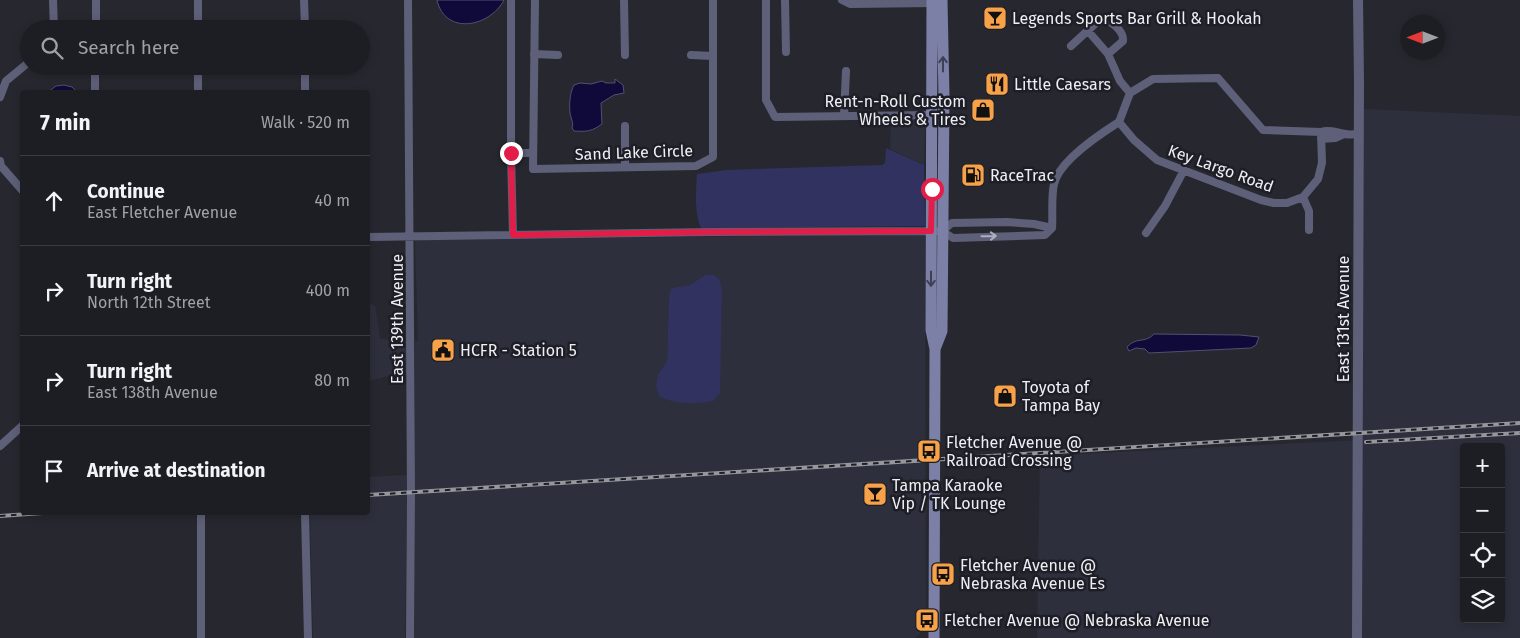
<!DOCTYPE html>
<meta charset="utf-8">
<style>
body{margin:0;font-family:"Fira Sans",sans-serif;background:#25272b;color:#f1f3f6}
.controls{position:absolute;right:15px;bottom:15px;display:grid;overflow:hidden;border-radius:5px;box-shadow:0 2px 8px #0003}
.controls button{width:45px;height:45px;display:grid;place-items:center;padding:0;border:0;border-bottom:1px solid #3b3c41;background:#1d1e23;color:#f1f3f6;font:25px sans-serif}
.compass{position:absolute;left:1400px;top:15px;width:45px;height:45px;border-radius:50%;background:#1d1e23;box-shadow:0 2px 8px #0003;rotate:270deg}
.stop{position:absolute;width:15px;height:15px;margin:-11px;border:4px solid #e11d48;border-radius:50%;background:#fff}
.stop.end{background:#e11d48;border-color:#fff;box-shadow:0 1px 5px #0008}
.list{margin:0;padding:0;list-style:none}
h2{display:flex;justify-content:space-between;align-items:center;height:65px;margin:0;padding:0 20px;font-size:21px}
h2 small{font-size:16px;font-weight:400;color:#a0a2a6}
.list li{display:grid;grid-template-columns:32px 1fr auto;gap:15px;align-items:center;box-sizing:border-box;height:90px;padding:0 20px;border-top:1px solid #3b3c41}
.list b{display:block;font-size:19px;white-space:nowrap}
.list p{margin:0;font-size:16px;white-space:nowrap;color:#a0a2a6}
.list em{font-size:16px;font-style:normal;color:#a0a2a6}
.icon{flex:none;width:28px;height:28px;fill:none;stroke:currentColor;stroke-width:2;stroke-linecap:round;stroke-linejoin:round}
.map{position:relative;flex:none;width:1520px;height:638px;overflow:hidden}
.search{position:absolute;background:#1d1e23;box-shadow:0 2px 8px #0003;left:20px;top:20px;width:350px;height:55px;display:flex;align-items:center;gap:12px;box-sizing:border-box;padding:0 18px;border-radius:28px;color:#a0a2a6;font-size:19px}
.panel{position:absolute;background:#1d1e23;box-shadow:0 2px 8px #0003;left:20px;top:90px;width:350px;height:425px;border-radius:5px}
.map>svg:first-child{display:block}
.built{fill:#2d2f3c;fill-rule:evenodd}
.green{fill:#31325f}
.water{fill:#100a3a;stroke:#534f72}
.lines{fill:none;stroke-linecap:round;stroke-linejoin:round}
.minor{stroke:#5e6079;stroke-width:8}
.tertiary{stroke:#5e6079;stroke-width:10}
.secondary{stroke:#7c80a7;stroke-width:11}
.rail-casing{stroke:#96979d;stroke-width:4}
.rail{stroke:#1d1e26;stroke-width:2;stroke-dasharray:5.5;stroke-linecap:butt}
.oneway{stroke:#3e4053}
.oneway2{stroke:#adafbd}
.route{stroke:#e11d48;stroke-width:6}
.labels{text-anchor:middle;stroke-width:5;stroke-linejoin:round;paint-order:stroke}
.poi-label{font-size:16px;fill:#eeeff4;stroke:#1d1e26;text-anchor:start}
.street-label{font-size:16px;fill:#eeeff4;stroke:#1d1e26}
</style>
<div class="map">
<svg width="1520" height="638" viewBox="0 0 1520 638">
<rect width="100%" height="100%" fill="#27282f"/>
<path class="built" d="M1364,109L1520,116V638H1037L1040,456L1362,440ZM1464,447H1501V619H1464Z
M925,118L924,165L890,149L891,119Z
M925,234L926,613L920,634L915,638H414L415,484V341H418L415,240ZM705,275L722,302L720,341L658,375L667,362L669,295L677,287L690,285Z
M369,303L375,306L380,339L407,341V372L368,381V304Z
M407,475L405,638H313L310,513L368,512V477Z"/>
<path class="green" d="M886,148L924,165L925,226L701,228C694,211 696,192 697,174L727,170L882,165L885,163Z
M705,275H714L720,280L722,291L720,393L713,401C695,404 675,405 659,396L656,386L658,375L667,361L669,295L671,289L677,287L690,285Z"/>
<path class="water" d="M437,0H504C490,27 445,36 437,0Z
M615,79L623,85L624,93L614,95L601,103L602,124C592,131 588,132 574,131L572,128C574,123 571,119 570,113C569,104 570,92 574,85L580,83L591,84L602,81L606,83H615Z
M64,85L72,87L77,92H48L56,86Z
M1154,334L1240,335L1259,337L1256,345L1251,348L1149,353L1145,349L1136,348L1129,351L1127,347C1137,336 1145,344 1154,334Z"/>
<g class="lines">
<path class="minor" d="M53,0L54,29
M198,0V29
M304,0L305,29
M408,0L411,493L410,638
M511,0V153L513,235
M535,0L533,169L696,166L713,157V0
M624,0L625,55
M766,0V100L775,117L932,115
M785,0L786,52
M842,0L850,4L935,3
M96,29V0
M1088,31L1108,54
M1071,46L1097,22L1105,19C1114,24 1124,31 1123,41L1108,54L1120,81L1130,93
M534,54L558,55
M691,55L712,56
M198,66V92
M305,66V92
M95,92V66
M0,97L6,81L29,62
M844,115L846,71
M1321,132L1322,163L1318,179L1303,197L1287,203H1274L1261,200L1157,160L1134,140L1119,122L1130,93L1153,79L1218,78L1263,130L1321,132C1330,129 1337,133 1346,134C1350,135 1354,134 1359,134
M1321,139L1335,138L1344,134
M511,153H533
M0,161L1,166L22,190
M625,167V126
M1303,197L1309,211V230
M942,231L953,238L1045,235L1052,228C1053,215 1051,197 1054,184C1059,161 1100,134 1119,122
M942,231L952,223L1007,222L1034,224L1052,228
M1146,233L1165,206L1184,170
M368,237L711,232L942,231
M0,446L22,426
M201,512V638
M305,512L308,638"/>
<path class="tertiary" d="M1357,638L1359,83L1358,0"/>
<path class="secondary" d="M932,0L931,330L935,349L934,638
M935,349L942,331L944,96L942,0"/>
<g class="rail-casing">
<path id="rail" d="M1366,442L1520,433
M368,495L1520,423
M0,516L57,512"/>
</g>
<use href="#rail" class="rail"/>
</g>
<defs><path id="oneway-shaft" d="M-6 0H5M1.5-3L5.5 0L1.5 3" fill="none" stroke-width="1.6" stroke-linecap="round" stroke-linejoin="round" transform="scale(1.25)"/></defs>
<g class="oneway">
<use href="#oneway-shaft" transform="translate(943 64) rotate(-90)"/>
<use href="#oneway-shaft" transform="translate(931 279) rotate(90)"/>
</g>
<use class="oneway2" href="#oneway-shaft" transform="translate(989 236) rotate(-1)"/>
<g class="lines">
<path class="route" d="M511,153L513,235L711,232L931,231L932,189"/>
</g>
<defs>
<g id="bar-square" transform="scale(1.25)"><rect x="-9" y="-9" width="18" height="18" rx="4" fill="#f7a149" stroke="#1d1e26"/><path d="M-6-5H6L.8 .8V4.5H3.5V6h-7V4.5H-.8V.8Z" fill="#111"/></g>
<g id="restaurant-square" transform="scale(1.25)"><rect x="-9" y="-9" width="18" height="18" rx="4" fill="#f7a149" stroke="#1d1e26"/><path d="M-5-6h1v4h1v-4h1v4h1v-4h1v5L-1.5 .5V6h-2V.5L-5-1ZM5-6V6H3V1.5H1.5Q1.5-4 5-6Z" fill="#111"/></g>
<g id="shop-square" transform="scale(1.25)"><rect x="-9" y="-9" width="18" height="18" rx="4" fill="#f7a149" stroke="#1d1e26"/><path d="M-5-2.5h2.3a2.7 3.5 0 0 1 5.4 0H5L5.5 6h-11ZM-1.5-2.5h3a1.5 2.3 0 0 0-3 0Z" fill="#111"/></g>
<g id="fuel-square" transform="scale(1.25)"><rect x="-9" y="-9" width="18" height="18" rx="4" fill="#f7a149" stroke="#1d1e26"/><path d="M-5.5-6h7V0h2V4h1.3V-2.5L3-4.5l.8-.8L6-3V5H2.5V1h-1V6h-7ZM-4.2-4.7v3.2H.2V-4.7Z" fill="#111"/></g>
<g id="civic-square" transform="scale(1.25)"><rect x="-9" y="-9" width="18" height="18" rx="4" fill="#f7a149" stroke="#1d1e26"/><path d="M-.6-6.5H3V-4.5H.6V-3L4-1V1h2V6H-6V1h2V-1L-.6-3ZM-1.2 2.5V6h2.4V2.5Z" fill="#111"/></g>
<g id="bus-square" transform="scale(1.25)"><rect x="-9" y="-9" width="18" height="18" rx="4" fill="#f7a149" stroke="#1d1e26"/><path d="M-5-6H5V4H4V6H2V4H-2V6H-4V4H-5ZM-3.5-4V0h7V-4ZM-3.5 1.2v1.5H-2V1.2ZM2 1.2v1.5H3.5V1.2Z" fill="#111"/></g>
</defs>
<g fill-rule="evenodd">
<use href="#bar-square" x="995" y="18"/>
<use href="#restaurant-square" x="997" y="84"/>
<use href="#shop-square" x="983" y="110"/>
<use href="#fuel-square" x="973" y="175"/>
<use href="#civic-square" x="443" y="350"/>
<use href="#shop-square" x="1005" y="396"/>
<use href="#bus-square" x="929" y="451"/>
<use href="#bar-square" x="875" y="494"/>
<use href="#bus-square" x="943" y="574"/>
<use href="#bus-square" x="927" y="620"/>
</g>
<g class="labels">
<g class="poi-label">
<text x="1012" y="24">Legends Sports Bar Grill &amp; Hookah</text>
<text x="1014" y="90">Little Caesars</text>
<text x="966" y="107" text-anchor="end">Rent-n-Roll Custom<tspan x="966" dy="18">Wheels &amp; Tires</tspan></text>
<text x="990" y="181">RaceTrac</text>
<text x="460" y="356">HCFR - Station 5</text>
<text x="1022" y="393">Toyota of<tspan x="1022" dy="18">Tampa Bay</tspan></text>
<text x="946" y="448">Fletcher Avenue @<tspan x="946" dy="18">Railroad Crossing</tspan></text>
<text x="892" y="491">Tampa Karaoke<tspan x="892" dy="18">Vip / TK Lounge</tspan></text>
<text x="960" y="571">Fletcher Avenue @<tspan x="960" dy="18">Nebraska Avenue Es</tspan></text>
<text x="944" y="626">Fletcher Avenue @ Nebraska Avenue</text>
</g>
<g class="street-label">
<text transform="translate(634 152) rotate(-2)" y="6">Sand Lake Circle</text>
<text transform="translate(1221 168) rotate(20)" y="6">Key Largo Road</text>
<text transform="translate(397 319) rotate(-90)" y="6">East 139th Avenue</text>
<text transform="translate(1343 319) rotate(-90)" y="6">East 131st Avenue</text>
</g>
</g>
</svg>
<div class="controls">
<button>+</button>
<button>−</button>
<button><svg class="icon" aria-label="locate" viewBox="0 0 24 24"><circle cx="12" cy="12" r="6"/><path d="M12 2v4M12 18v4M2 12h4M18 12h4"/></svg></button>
<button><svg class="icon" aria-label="layers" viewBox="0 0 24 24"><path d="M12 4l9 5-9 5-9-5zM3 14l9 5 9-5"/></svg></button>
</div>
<svg class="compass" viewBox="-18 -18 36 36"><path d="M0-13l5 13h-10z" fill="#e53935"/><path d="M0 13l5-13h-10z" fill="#a0a2a6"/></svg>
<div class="stop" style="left:932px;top:189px"></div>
<div class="stop end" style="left:511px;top:153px"></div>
<div class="search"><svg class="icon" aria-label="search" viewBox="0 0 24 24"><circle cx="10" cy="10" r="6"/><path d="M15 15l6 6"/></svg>Search here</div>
<section class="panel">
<h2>7 min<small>Walk · 520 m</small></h2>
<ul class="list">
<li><svg class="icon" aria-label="ahead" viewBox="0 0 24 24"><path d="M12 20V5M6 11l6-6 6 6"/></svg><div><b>Continue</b><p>East Fletcher Avenue</p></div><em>40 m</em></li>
<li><svg class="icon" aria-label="right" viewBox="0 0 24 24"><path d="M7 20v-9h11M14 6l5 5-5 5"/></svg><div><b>Turn right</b><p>North 12th Street</p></div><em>400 m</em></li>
<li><svg class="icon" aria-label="right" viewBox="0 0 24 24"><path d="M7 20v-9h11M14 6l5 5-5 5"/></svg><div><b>Turn right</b><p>East 138th Avenue</p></div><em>80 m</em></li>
<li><svg class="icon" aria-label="arrive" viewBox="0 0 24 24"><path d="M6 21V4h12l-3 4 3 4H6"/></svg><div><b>Arrive at destination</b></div></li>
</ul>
</section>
</div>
